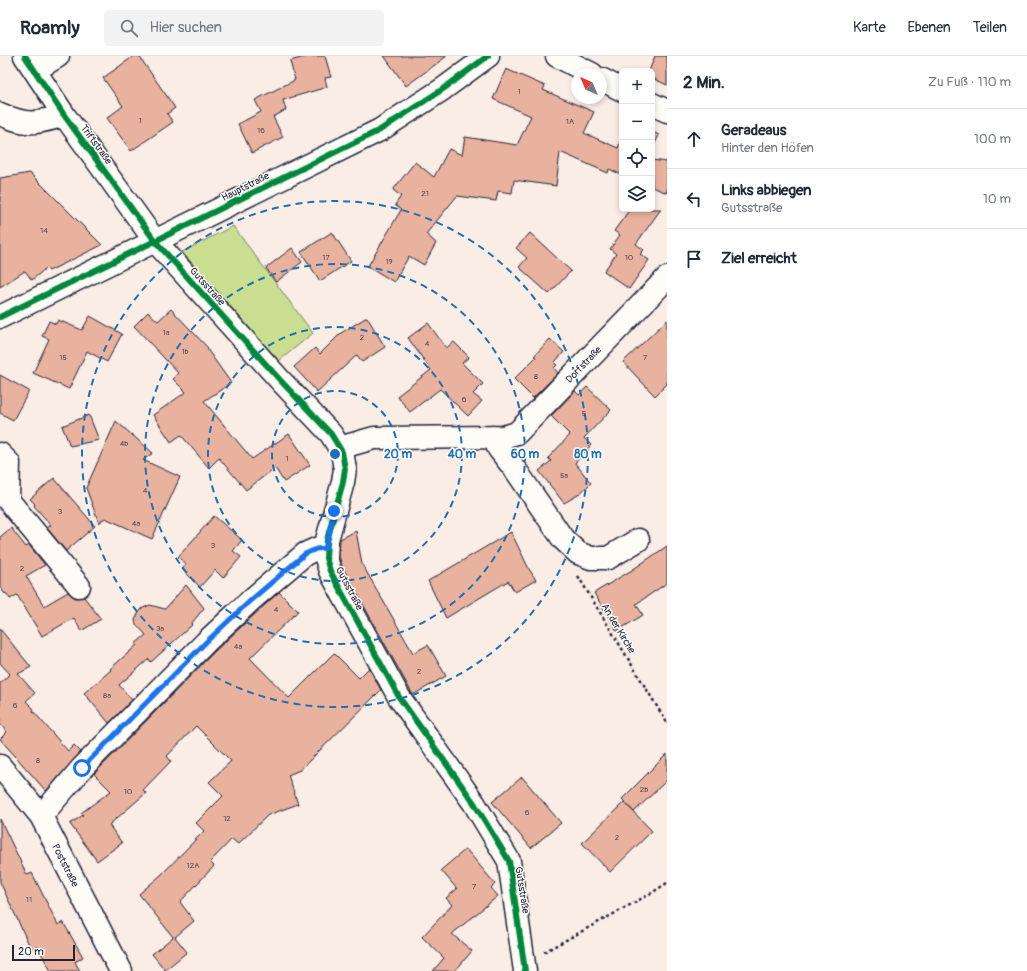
<!DOCTYPE html>
<html lang="de">
<meta charset="utf-8">
<style>
body{margin:0;font-family:Pangolin,sans-serif;background:#f2f2f3;color:#1f2937}
.controls{position:absolute;right:12px;top:12px;display:grid;overflow:hidden;border-radius:6px;box-shadow:0 2px 6px #0003}
.controls button{width:36px;height:36px;display:grid;place-items:center;padding:0;border:0;border-bottom:1px solid #e0e1e3;background:#fff;color:#1f2937;font:20px sans-serif}
.compass{position:absolute;left:571px;top:12px;width:36px;height:36px;border-radius:50%;background:#fff;box-shadow:0 2px 6px #0003;rotate:316deg}
.scale{position:absolute;left:12px;bottom:10px;width:63px;box-sizing:border-box;padding-left:4px;border:2px solid #22223b;border-top:0;font-size:11px;line-height:14px;white-space:nowrap;color:#22223b;-webkit-text-stroke:3px #fdfcf7;paint-order:stroke}
.stop{position:absolute;width:12px;height:12px;margin:-9px;border:3px solid #1a73e8;border-radius:50%;background:#fff}
.stop.end{background:#1a73e8;border-color:#fff;box-shadow:0 1px 4px #0008}
.list{margin:0;padding:0;list-style:none}
h2{display:flex;justify-content:space-between;align-items:center;height:52px;margin:0;padding:0 16px;font-size:17px}
h2 small{font-size:13px;font-weight:400;color:#747a83}
.list li{display:grid;grid-template-columns:26px 1fr auto;gap:12px;align-items:center;box-sizing:border-box;height:60px;padding:0 16px;border-top:1px solid #e0e1e3}
.list b{display:block;font-size:15px;white-space:nowrap}
.list p{margin:0;font-size:13px;white-space:nowrap;color:#747a83}
.list em{font-size:13px;font-style:normal;color:#747a83}
.icon{flex:none;width:22px;height:22px;fill:none;stroke:currentColor;stroke-width:2;stroke-linecap:round;stroke-linejoin:round}
.map{position:relative;flex:none;width:667px;height:915px;overflow:hidden}
header{display:flex;align-items:center;gap:24px;box-sizing:border-box;height:56px;padding:0 20px;background:#fff;border-bottom:1px solid #e0e1e3}
header strong{font-size:19px}
nav{display:flex;gap:22px;margin-inline-start:auto;font-size:14px}
.search{width:280px;height:36px;background:#f2f2f3;display:flex;align-items:center;gap:10px;box-sizing:border-box;padding:0 14px;border-radius:6px;color:#747a83;font-size:15px}
main{display:flex}
aside{flex:1;background:#fff}
.map>svg:first-child{display:block}
.green{fill:#cade92;stroke:#768066}
.building{fill:#e9b29f;stroke:#22223b}
.lines{fill:none;stroke-linecap:round;stroke-linejoin:round}
.minor-casing{stroke:#22223b;stroke-width:25}
.major-casing{stroke:#22223b;stroke-width:25}
.path{stroke:#22223b;stroke-width:2.5;stroke-dasharray:3 3;stroke-linecap:butt}
.minor{stroke:#fdfcf7;stroke-width:22}
.major{stroke:#fdfcf7;stroke-width:22}
.cycleway-casing{stroke:#fdfcf7;stroke-width:8}
.cycleway{stroke:#00873e;stroke-width:6}
.route{stroke:#1a73e8;stroke-width:5}
.ring{fill:none;stroke:#1f6fb2;stroke-width:2;stroke-dasharray:7 5}
.labels{text-anchor:middle;stroke-width:3;stroke-linejoin:round;paint-order:stroke}
.number-label{font-size:8px;fill:#544654}
.street-label{font-size:10px;fill:#22223b;stroke:#fdfcf7}
.centre{fill:#1f6fb2;stroke:#fdfcf7;stroke-width:2}
.ring-label{font-size:12px;text-anchor:middle;font-weight:bold;fill:#1f6fb2;stroke:#fdfcf7;stroke-width:3;stroke-linejoin:round;paint-order:stroke}
</style>
<header>
<strong>Roamly</strong>
<div class="search"><svg class="icon" aria-label="search" viewBox="0 0 24 24"><circle cx="10" cy="10" r="6"/><path d="M15 15l6 6"/></svg>Hier suchen</div>
<nav><a>Karte</a><a>Ebenen</a><a>Teilen</a></nav>
</header>
<main>
<div class="map">
<svg width="667" height="915" viewBox="0 0 667 915">
<rect width="100%" height="100%" fill="#f9ede5"/>
<filter id="ink" filterUnits="userSpaceOnUse"><feTurbulence type="fractalNoise" baseFrequency=".025" numOctaves="2"/><feDisplacementMap in="SourceGraphic" scale="8" xChannelSelector="R" yChannelSelector="G"/><feConvolveMatrix kernelMatrix="1 2 1 2 8 2 1 2 1" color-interpolation-filters="sRGB"/></filter>
<g filter="url(#ink)">
<path class="green" d="M233,170L313,277L279,305L182,196Z"/>
<path class="building" d="M134,0H139L175,52L167,58L173,66L131,95L107,62L123,50L103,22Z
M308,0H325L331,21L325,22L327,31L283,44L286,54L273,61L283,81L252,97L238,68L261,56L255,44L295,24L290,5Z
M384,0H447L406,30Z
M655,0H667V29L652,22V15H649Z
M506,13L545,30L543,34L594,56L584,77L618,92L622,81V119L609,113L608,117L560,96L556,130L514,124L512,137L498,135L496,145L457,140L426,178L436,187L424,209L409,200L394,226L368,210L401,154L395,149L401,140L393,134L415,106L434,121L449,93L462,99L465,81L517,89L531,60L493,43Z
M652,76L659,79L652,94Z
M652,104L667,106V137L652,131Z
M30,117L102,189L49,215L46,212L32,224L25,215L0,231V122Z
M630,153H661L636,188L644,194L640,198L649,204L629,233L604,215L616,198L610,193L620,179L614,175Z
M332,176L351,205L320,225L301,196Z
M530,177L571,215L549,238L519,211L527,202L516,192Z
M292,192L302,206L276,226L266,212Z
M171,253L208,292L207,293L231,327L204,345L252,403L289,378L310,409L284,426L275,412L246,434L219,402L209,412L181,379L171,386L153,359L186,336L173,323L178,317L134,270L148,256L158,265Z
M90,260L122,278L107,306L87,295L69,333L33,317L49,283L42,280L49,265L56,268L58,264L82,274Z
M367,261L385,291L362,306L357,299L317,336L294,311L315,292L320,298L341,277Z
M667,264V328L655,340L623,306Z
M428,267L446,292L454,286L469,301L462,307L483,328L473,338L482,345L468,360L440,333L410,356L397,340L431,314L408,282Z
M550,283L564,296L554,307L557,309L554,312L558,317L533,342L514,323L536,301L534,300Z
M0,319L29,335L13,364L0,357Z
M587,331L611,354L584,382L591,389L575,407L591,427L578,439L564,447L539,415L551,405L548,402L570,379L551,360L575,335L579,339Z
M89,359L99,384L70,390L62,370Z
M116,365L153,397L143,404L180,421L152,483L105,462L99,467L86,432Z
M54,422L95,470L66,495L47,472L51,469L34,450L35,448L30,443Z
M214,460L242,484L233,495L241,501L223,522L215,514L200,531L182,513L186,508L178,501Z
M11,472L26,491L29,489L45,509L26,520L44,550L68,536L75,542L84,541L101,563L81,575L74,562L42,580L17,539L10,543L7,538L4,537L0,530V481Z
M356,475L362,508L413,597L428,589L446,620L413,639L342,510L339,500L340,483Z
M511,476L529,513L536,524L515,536L508,525L446,562L428,525Z
M667,490V527L636,548L643,559L617,575L594,537L632,514Z
M186,529L204,552L191,568L192,569L151,606L149,603L119,629L132,644L109,667L84,637L111,614L110,613L137,589L135,588L146,579L136,568L135,564L139,556L143,552L150,549L165,553Z
M279,536L298,555L250,602L289,642L334,597L359,622L369,612L381,634L300,714L288,719L298,748L268,759L238,788L232,783L210,806L214,810L180,846L194,865L175,881L187,896L165,914L152,898L173,881L139,838L161,819L204,775L196,767L223,740L209,726L231,705L196,670L167,700L171,705L143,734L146,737L109,769L122,787L97,805L70,768L83,759L81,757L111,735L94,718L215,595Z
M0,573L31,611L18,618L35,637L26,645L34,653L33,655L68,695L74,689L81,696L46,735L0,683L7,676L0,668V627L10,618L0,607Z
M667,698V724L634,756L622,743Z
M522,721L561,767L531,792L492,746Z
M624,746L652,775L610,816L582,787Z
M0,763L27,819L32,817L58,869L63,866L83,901L75,906L80,915H51L37,890L31,893L0,826Z
M466,793L495,828L491,832L498,840L452,878L472,895L455,915H433L444,902L422,881L452,849L446,842L457,833L441,814Z"/>
<g class="lines">
<g class="minor-casing">
<path id="minor" d="M25,0L64,59L155,185L280,324L331,378L342,396L345,413L343,426L327,484L326,502L330,515L399,641L474,747L509,805L525,915
M557,0L592,18
M35,14L58,0
M601,23L622,34
M652,48L667,55
M0,58C28,70 35,68 64,59
M493,381L499,393L517,416L563,483L578,497L591,502H608L638,484
M339,392L374,382L503,381L517,377L667,222
M0,398L9,407L8,444L79,530
M0,710L41,760L121,915
M41,760L82,712L206,586L251,544L305,498L316,493L326,492"/>
</g>
<g class="major-casing">
<path id="major" d="M0,261L155,185L380,74L443,33L488,0"/>
</g>
<path class="path" d="M578,520L667,667
M544,896L650,838L667,827"/>
<use href="#minor" class="minor"/>
<use href="#major" class="major"/>
<g class="cycleway-casing">
<path id="cycleway" d="M25,0L64,59L155,185L280,324L331,378L342,396L345,413L343,426L327,484L326,502L330,515L399,641L474,747L509,805L525,915
M0,261L155,185L380,74L443,33L488,0"/>
</g>
<use href="#cycleway" class="cycleway"/>
</g>
</g>
<g class="lines" filter="url(#ink)">
<path class="route" d="M82,712L206,586L251,544L305,498L316,493L326,492L334,455"/>
</g>
<g class="ring">
<circle cx="335" cy="398" r="63"/>
<circle cx="335" cy="398" r="127"/>
<circle cx="335" cy="398" r="190"/>
<circle cx="335" cy="398" r="253"/>
</g>
<g class="labels">
<g class="number-label">
<text x="519" y="38">1</text>
<text x="140" y="67">1</text>
<text x="570" y="68">1A</text>
<text x="261" y="77">16</text>
<text x="425" y="140">21</text>
<text x="44" y="177">14</text>
<text x="326" y="204">17</text>
<text x="629" y="204">10</text>
<text x="389" y="208">19</text>
<text x="166" y="279">1a</text>
<text x="362" y="284">2</text>
<text x="427" y="290">4</text>
<text x="185" y="298">1b</text>
<text x="63" y="304">15</text>
<text x="645" y="304">7</text>
<text x="536" y="323">8</text>
<text x="464" y="346">6</text>
<text x="584" y="360">5</text>
<text x="124" y="390">4b</text>
<text x="287" y="405">1</text>
<text x="564" y="422">5a</text>
<text x="145" y="437">4</text>
<text x="60" y="458">3</text>
<text x="136" y="470">4a</text>
<text x="213" y="492">3</text>
<text x="22" y="515">2</text>
<text x="276" y="556">4</text>
<text x="160" y="575">3a</text>
<text x="238" y="593">4a</text>
<text x="419" y="618">2</text>
<text x="107" y="642">8a</text>
<text x="15" y="652">6</text>
<text x="38" y="707">8</text>
<text x="644" y="736">2b</text>
<text x="128" y="738">10</text>
<text x="527" y="759">6</text>
<text x="227" y="765">12</text>
<text x="617" y="784">2</text>
<text x="193" y="812">12A</text>
<text x="474" y="833">7</text>
<text x="29" y="846">11</text>
</g>
<g class="street-label">
<text transform="translate(97 88) rotate(54)" y="4">Triftstraße</text>
<text transform="translate(245 130) rotate(-27)" y="4">Hauptstraße</text>
<text transform="translate(208 230) rotate(48)" y="4">Gutsstraße</text>
<text transform="translate(583 308) rotate(-46)" y="4">Dorfstraße</text>
<text transform="translate(350 532) rotate(62)" y="4">Gutsstraße</text>
<text transform="translate(619 572) rotate(59)" y="4">An der Kirche</text>
<text transform="translate(66 809) rotate(63)" y="4">Poststraße</text>
<text transform="translate(523 834) rotate(81)" y="4">Gutsstraße</text>
</g>
</g>
<circle cx="335" cy="398" r="6" class="centre"/>
<g class="ring-label">
<text x="398" y="402">20 m</text>
<text x="462" y="402">40 m</text>
<text x="525" y="402">60 m</text>
<text x="588" y="402">80 m</text>
</g>
</svg>
<div class="controls">
<button>+</button>
<button>−</button>
<button><svg class="icon" aria-label="locate" viewBox="0 0 24 24"><circle cx="12" cy="12" r="6"/><path d="M12 2v4M12 18v4M2 12h4M18 12h4"/></svg></button>
<button><svg class="icon" aria-label="layers" viewBox="0 0 24 24"><path d="M12 4l9 5-9 5-9-5zM3 14l9 5 9-5"/></svg></button>
</div>
<svg class="compass" viewBox="-18 -18 36 36"><path d="M0-13l5 13h-10z" fill="#e53935"/><path d="M0 13l5-13h-10z" fill="#747a83"/></svg>
<div class="scale">20 m</div>
<div class="stop" style="left:82px;top:712px"></div>
<div class="stop end" style="left:334px;top:455px"></div>
</div>
<aside>
<h2>2 Min.<small>Zu Fuß · 110 m</small></h2>
<ul class="list">
<li><svg class="icon" aria-label="ahead" viewBox="0 0 24 24"><path d="M12 20V5M6 11l6-6 6 6"/></svg><div><b>Geradeaus</b><p>Hinter den Höfen</p></div><em>100 m</em></li>
<li><svg class="icon" aria-label="left" viewBox="0 0 24 24"><path d="M17 20v-9H6M10 6l-5 5 5 5"/></svg><div><b>Links abbiegen</b><p>Gutsstraße</p></div><em>10 m</em></li>
<li><svg class="icon" aria-label="arrive" viewBox="0 0 24 24"><path d="M6 21V4h12l-3 4 3 4H6"/></svg><div><b>Ziel erreicht</b></div></li>
</ul>
</aside>
</main>
